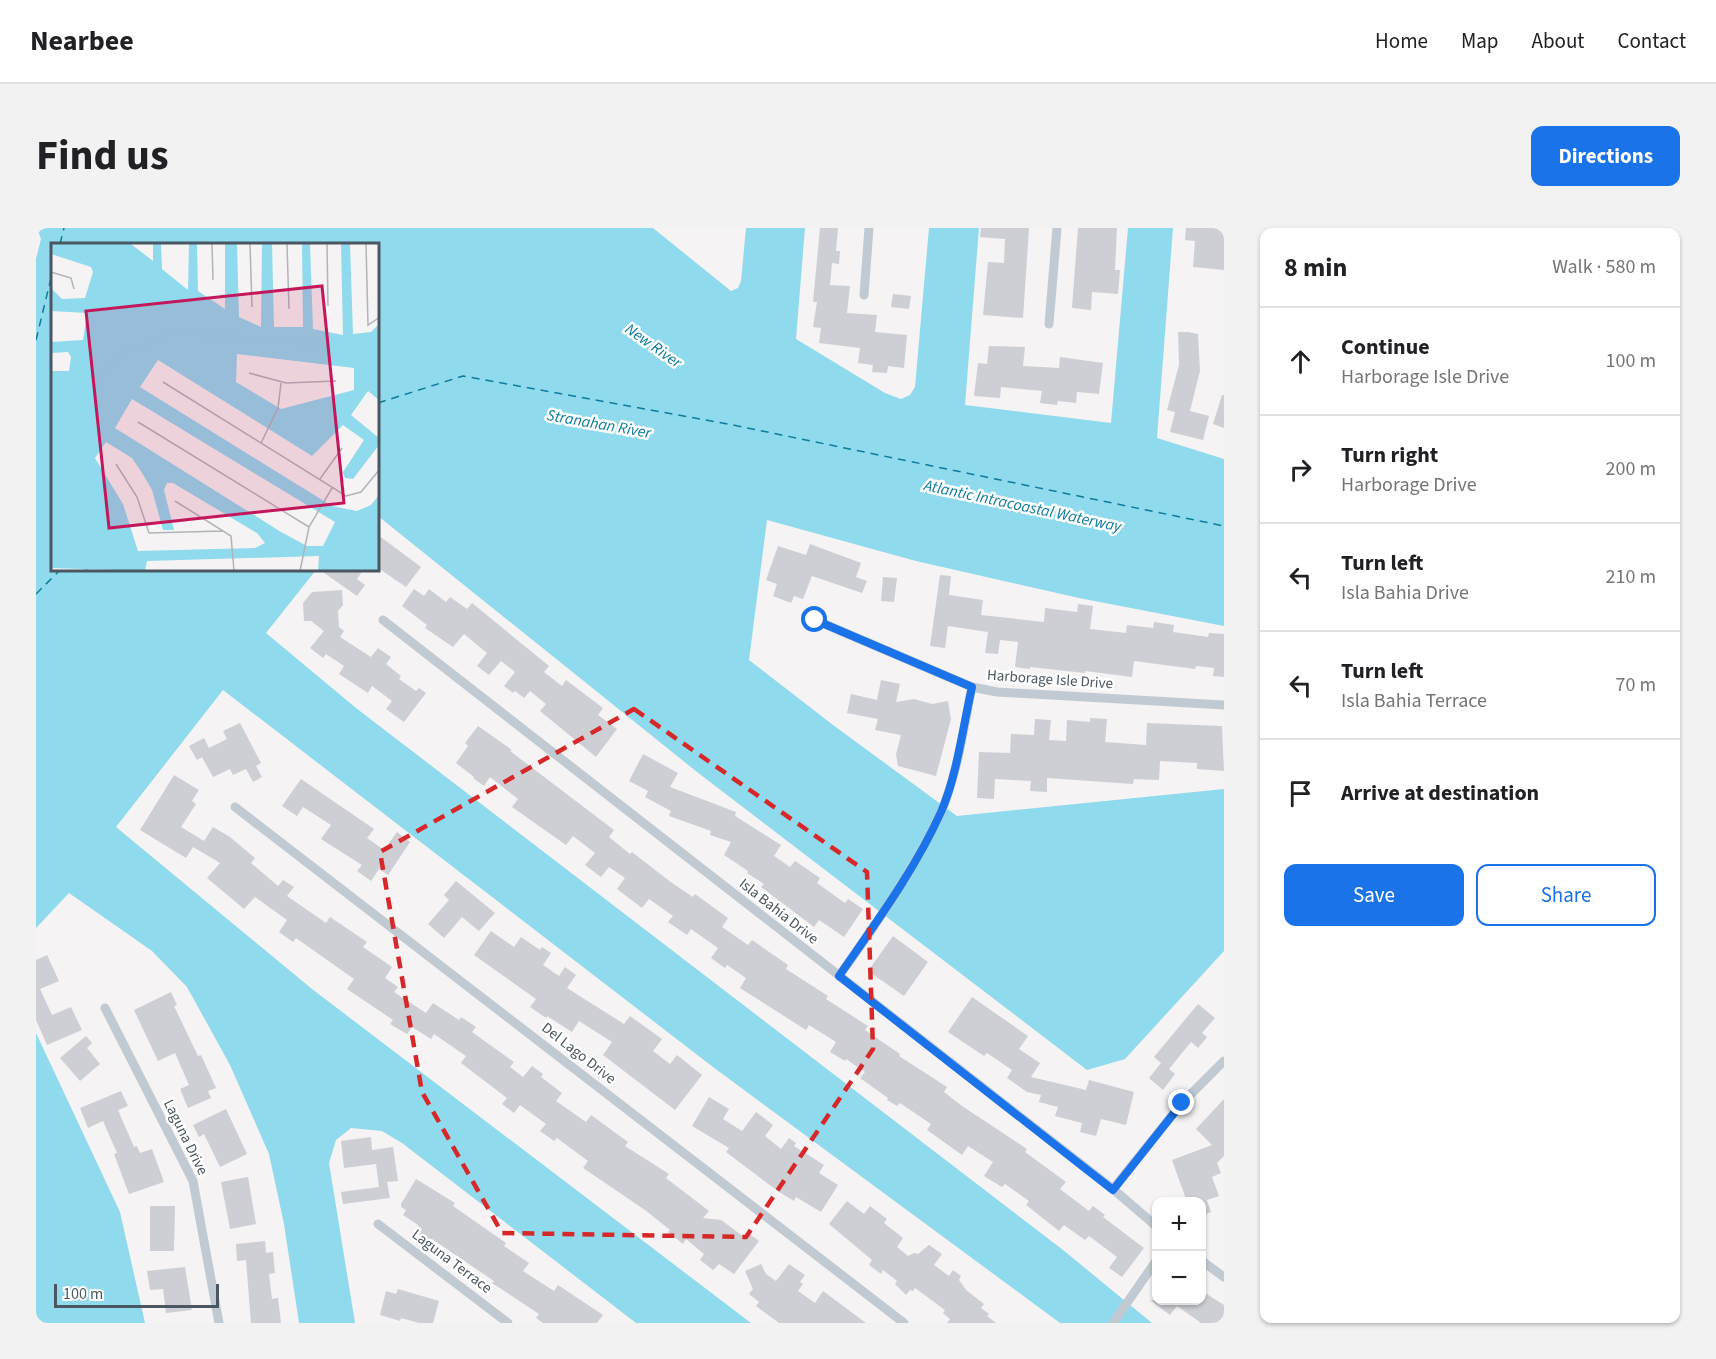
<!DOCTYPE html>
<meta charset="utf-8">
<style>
body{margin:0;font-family:"Source Sans 3",sans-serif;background:#f2f2f2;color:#202124}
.controls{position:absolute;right:18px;bottom:18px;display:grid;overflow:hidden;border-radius:12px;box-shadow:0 2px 4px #0004}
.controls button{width:54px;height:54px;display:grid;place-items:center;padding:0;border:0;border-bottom:2px solid #e0e0e0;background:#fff;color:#202124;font:30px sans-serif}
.scale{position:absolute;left:18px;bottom:15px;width:165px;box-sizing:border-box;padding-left:6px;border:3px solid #4a5661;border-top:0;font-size:16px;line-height:21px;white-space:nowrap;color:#4a5661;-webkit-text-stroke:4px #fff;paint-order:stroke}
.stop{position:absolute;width:18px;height:18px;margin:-14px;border:4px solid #1a73e8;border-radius:50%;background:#fff}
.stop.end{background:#1a73e8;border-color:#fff;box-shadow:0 2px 6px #0008}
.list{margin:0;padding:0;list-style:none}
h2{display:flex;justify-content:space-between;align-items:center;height:78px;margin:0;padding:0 24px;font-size:26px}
h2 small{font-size:20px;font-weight:400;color:#757577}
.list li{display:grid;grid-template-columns:39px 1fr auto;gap:18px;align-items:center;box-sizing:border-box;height:108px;padding:0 24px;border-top:2px solid #e0e0e0}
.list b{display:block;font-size:22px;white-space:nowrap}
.list p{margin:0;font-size:20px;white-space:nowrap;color:#757577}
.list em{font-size:20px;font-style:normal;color:#757577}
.actions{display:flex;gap:12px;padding:18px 24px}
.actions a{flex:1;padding:14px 0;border:2px solid #1a73e8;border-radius:12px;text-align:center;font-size:21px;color:#1a73e8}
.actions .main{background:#1a73e8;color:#fff}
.icon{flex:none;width:33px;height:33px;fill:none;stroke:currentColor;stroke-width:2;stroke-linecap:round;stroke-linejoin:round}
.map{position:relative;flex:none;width:1188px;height:1095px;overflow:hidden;border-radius:12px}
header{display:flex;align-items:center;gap:36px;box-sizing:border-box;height:84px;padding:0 30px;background:#fff;border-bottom:2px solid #e0e0e0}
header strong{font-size:28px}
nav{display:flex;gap:33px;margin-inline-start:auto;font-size:21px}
.intro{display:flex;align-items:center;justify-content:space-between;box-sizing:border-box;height:144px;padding:0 36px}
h1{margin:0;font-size:42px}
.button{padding:15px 27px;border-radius:12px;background:#1a73e8;color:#fff;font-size:21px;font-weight:700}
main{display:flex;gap:36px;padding:0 36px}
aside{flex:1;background:#fff;border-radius:12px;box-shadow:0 2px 4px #0004}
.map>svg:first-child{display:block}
.water{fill:#90daee}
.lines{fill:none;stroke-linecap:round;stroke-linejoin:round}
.ferry{stroke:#0c7c9b;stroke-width:1.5;stroke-dasharray:8 6;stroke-linecap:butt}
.building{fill:#cdcfd5}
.street{stroke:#c1cad2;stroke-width:9}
.route{stroke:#1a73e8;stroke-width:8}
.marked{fill:none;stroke:#d62828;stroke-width:4.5;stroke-dasharray:12 8;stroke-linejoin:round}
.labels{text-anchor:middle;stroke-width:5;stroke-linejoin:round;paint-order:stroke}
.street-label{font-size:15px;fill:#4a5661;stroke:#fff}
.water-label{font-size:16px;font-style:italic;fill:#0c7c9b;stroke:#fff}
.inset-river{fill:none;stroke:#90daee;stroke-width:3}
.inset-road{fill:none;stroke:#b1b4b9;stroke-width:1.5}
.view{fill:#c2185b;fill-opacity:0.15;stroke:#c2185b;stroke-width:3}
.inset-edge{fill:none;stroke:#4a5661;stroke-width:3}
</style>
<header>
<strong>Nearbee</strong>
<nav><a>Home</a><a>Map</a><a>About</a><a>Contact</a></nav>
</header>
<div class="intro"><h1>Find us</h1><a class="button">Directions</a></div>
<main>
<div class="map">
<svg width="1188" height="1095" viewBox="0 0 1188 1095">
<rect width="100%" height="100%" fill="#f5f3f3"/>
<path class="water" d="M1,0H617L695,63L702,60L705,53L710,0H769L760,111L849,165L865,171L874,167L879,159L893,0H943L929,177L1075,195L1092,0H1137L1121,210L1188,231V398L1043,370L880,333L731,292L713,432L797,497L921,588L1188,561V723L1089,831L1051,842L661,544L342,288V16H16V342H280L230,405L320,480L1027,1022L1116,1095H1024L677,839L187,462L80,599L276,761L715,1095H600L366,915L346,903L315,900L300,912L293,935L319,1095H263L248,996L233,926L194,837L151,759L116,723L33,665L0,700V31L5,11Z
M0,805L84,984L109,1095H0Z"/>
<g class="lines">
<path class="ferry" d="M24,16L28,0
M0,112L16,46
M342,175L427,148L697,197L1188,298
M0,366L24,342"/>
</g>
<path class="building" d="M784,0H802L800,23H804L803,36L796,35L794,57L814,58L811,85L841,87L839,104L871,107L868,140L852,138L851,145L836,144L837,137L822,135L824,120L783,115L785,100L777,99L781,74H777Z
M945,0H993L987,90L947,87L952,34L968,35L969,11L944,9Z
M1042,0H1081L1079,42H1084L1082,66L1056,64L1055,82L1036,80Z
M1150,0H1188V42L1157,39L1159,13L1149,12Z
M857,66L875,68L873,81L855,79Z
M1142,104H1152L1162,106L1164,143L1154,183L1173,188L1167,212L1134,204L1139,184L1131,182L1143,137Z
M953,118L989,119L987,138L1023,140L1024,129L1067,135L1063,166L1041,164L1040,175L1022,173L1021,177L1004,175L1006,163L965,159L964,170L938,168L942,135L951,136Z
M1186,167H1188V200L1177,196Z
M342,307L385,339L370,359L342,340Z
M774,316L825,335L820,349L831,353L826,365L776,348L767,371L758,368L755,375L737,368L741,356L730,352L742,318L770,327Z
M284,342H327L321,351L329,357L321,368Z
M904,347L915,348L913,367L947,372L945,387L1008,394L1009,380L1041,384L1042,376L1057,378L1054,401L1090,405L1091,397L1117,400L1118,394L1138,397L1137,404L1172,409L1173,405L1188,406V449L1177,448L1178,440L1160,438L1159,441L1098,433L1096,449L1049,443V445L994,439V441L979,439L982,414L964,412L962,426L949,425L952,404L912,398L909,420L894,418Z
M847,349L861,350L858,374L845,373Z
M378,361L388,368L393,361L410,374L414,369L431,381L436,375L513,438L508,444L526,458L530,452L567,480L562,487L581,501L560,529L504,483L510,476L494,463L488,470L479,463L477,465L468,458L479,444L465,433L453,447L441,438L451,425L428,406L417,419L389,400L391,397L366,378Z
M306,362L307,377L302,383L303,399L308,403L304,409L335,429L342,420L355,429L350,436L365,448L363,451L380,463L383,460L390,465L368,494L350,481L356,473L336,458L332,465L303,446L308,438L290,426L287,430L274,420L288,403L275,393H268L267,375L276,364Z
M845,452L864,456L860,474L878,471L896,476L912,473L915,491L900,548L862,538L860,526L865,507L839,502L842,491L811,485L815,466L841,472Z
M1054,490L1071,491L1069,514L1110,517L1111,495L1186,498L1188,543L1161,541V535L1124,533L1123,552L1098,551L1097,556L1011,550V564L994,563L995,553L959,551L958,571L941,570L943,524L974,525L975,506L998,507L999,491L1015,492L1013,512L1030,513L1031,492L1054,494Z
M204,495L225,535L220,538L226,549L217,554L210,541L197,547L194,541L177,549L166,529L161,532L153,518L168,510L173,520L191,511L187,503Z
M442,498L476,522L474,523L578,602L573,609L594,626L596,624L636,655L657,669L659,666L692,690L686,699L712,717L716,712L752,737L750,741L792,768L790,771L832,798L829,802L864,826L863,828L911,859L908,864L926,878L991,921L989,924L1030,954L1024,961L1053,983L1057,978L1069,987L1067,989L1108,1020L1086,1049L1073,1040L1081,1029L1053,1008L1049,1012L1028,997L1023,1003L990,977L993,973L969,956L966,959L948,948L957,934L932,918L926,927L891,902L895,896L864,875L861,878L851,872L852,870L824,850L829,844L810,831L809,833L794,824L800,814L773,797L770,802L704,760L710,750L691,737L689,740L675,730L682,720L655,701L651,707L632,694L637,688L613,671L606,680L581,661L589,650L573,639L565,649L549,637L559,625L537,608L530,617L476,579L482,571L454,549L448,558L437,550L438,549L420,535L432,518L429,515Z
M607,526L642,545L634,559L700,584L699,588L745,617L738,628L754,639L759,633L784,650L781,655L809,675L812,671L827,681L808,709L783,692L778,699L725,659L728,656L711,645L712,643L688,627L695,614L674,607L675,603L633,588L635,583L609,569L612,563L593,553Z
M138,547L163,562L156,573L160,576L145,599L168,613L177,599L194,609L219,630L215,635L242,658L247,652L258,659L251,668L290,695L294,689L331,714L327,719L356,739L349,750L362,759L358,764L390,785L397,775L423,792L425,789L440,799L436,804L478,834L474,839L487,849L496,838L507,846L505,849L526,865L520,873L550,894L555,887L592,914L589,918L633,946L630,950L673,983L667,990L685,992L708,1009L712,1005L723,1013L698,1046L683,1036L677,1042L664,1032L668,1026L650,1011L647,1016L632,1004L634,1002L609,982L547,940L552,933L521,910L518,913L504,903L510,896L484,877L478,885L466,876L471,870L425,835L430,828L398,806L395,811L376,799L371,806L354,796L357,792L311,761L318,751L260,710L257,714L243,704L251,692L219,669L208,681L171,650L184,635L157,619L150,630L104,602Z
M265,551L338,601L331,610L348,622L361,604L374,614L352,647L343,641L335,653L321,643L326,637L285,611L295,597L267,579L261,588L246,578Z
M420,653L459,685L443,703L426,689L408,710L392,696L413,672L408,667Z
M455,703L478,719L485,709L504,722L506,719L515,725L507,737L523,748L529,739L540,747L531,760L588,796L594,788L626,811L617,823L634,836L641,827L666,847L639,882L567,827L576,814L543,793L536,804L511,788L510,790L494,779L500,771L438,727Z
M857,708L892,734L868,768L832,743Z
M11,727L23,753L4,761L16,787L35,779L46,802L11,817L0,792V732Z
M135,764L141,777L138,778L162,828L165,827L180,860L172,863L175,870L152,880L144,861L153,857L139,825L122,833L98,782Z
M936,769L992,808L983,821L1004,835L995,849L1050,862L1053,852L1098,864L1090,897L1065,891L1060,908L1044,904L1046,895L1019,888L1022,879L1003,874L1005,867L991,864L971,850L976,842L951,825L948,828L912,804Z
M1162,776L1179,790L1166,805L1171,809L1162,820L1155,814L1133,841L1139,846L1127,862L1113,850L1125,835L1118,829Z
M50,808L56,815L51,820L64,836L44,853L24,830Z
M85,863L92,878L82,882L98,919L101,918L104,925L116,921L128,954L93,966L78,926L81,925L67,893L52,900L44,880Z
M673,869L693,881L687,891L706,903L720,884L737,897L729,908L745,921L753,910L760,915L758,918L788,937L783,945L802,957L785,984L760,969L758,973L743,964L690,924L693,920L656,898Z
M1188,871V928L1181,935L1185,945L1176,949L1183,968L1171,972L1175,984L1166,987V974H1154L1153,970L1150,971L1136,932L1176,917L1160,901Z
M190,881L211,926L184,939L168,906L163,909L157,897Z
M335,909L336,922L357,919L362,953L351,954L354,970L307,976L305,964L343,959L340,936L308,940L305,913Z
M212,949L220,996L194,1001L185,954Z
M380,951L419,975L417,978L470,1015L468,1018L493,1035L487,1043L518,1063L522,1057L567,1087L561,1095H507L500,1090L503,1086L456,1055L458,1053L396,1011L394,1014L378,1004L382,997L367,987L370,982L365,979V976Z
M811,973L828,986L834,978L851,991L848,995L867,1010L861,1019L872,1028L878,1025L882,1026L893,1017L906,1026L898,1037L913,1048L917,1042L925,1048L923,1052L930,1062L948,1076L945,1080L953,1086L951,1088L960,1095H911L914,1091L907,1085L909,1082L879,1060L877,1063L874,1062L870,1067L859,1056L861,1053L847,1042L845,1046L833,1037L836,1032L793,996Z
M114,978H139L138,1023H114Z
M229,1013L230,1025L237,1024L239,1045L233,1046L236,1071L242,1070L245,1095H215L210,1032L201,1033L200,1016Z
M725,1036L730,1046L740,1053L753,1036L769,1047L764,1054L767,1056L762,1063L779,1075L787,1063L830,1095H743L720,1078L723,1074L713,1066L717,1061L709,1043Z
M149,1039L156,1082L130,1085L127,1061L114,1062L111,1043Z
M362,1061L403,1073L397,1095H383L365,1090L364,1093L344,1087L350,1063L360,1066Z
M1166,1063L1188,1077V1095H1165L1141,1078L1134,1087L1114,1072H1166Z"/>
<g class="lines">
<path class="street" d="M828,67L833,0
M1013,96L1021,0
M347,392L1077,961L1120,998
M779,392L936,459L961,464L1188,477
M199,579L868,1095
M803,748C840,696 878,642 905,584C921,548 928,498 936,459
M69,780L157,953L183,1095
M1077,961L1146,875L1188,833
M342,996L472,1095
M1166,1033L1188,1049
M1077,1095L1120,1033"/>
</g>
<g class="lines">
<path class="route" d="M779,392L936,459C927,498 921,548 905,584C879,642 839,696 803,748L1077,962L1146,875"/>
</g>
<path class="marked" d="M598,481L831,644L837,821L710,1009L466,1005L386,864L344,624Z"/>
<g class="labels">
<g class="street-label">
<text transform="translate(1014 451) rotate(4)" y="5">Harborage Isle Drive</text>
<text transform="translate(743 683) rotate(38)" y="5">Isla Bahia Drive</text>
<text transform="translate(543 825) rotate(38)" y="5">Del Lago Drive</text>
<text transform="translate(150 909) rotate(64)" y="5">Laguna Drive</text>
<text transform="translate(416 1033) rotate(37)" y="5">Laguna Terrace</text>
</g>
<g class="water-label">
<text transform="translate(618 117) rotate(35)" y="6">New River</text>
<text transform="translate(563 195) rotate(10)" y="6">Stranahan River</text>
<text transform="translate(987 277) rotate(12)" y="6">Atlantic Intracoastal Waterway</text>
</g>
</g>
<g transform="translate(15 15)">
<rect width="328" height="328" fill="#f5f3f3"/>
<path d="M0,1H80L102,18V1H110L111,26L137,47L138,1H146L147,48L174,66V1H186L188,74L210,84L211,1H221L223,84H252L251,1H259L262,86L292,92L290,1H299L302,91L320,89L329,80L328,157L317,148L300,172L328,195V202L302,236L294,235L292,229L313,197L292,182L261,213L107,117L89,144L281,263L306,268L320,262L328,252V328H267L268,313L96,318L94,328L0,325V128H18L20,114L17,109L0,110V99L32,97L36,70L0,68V45L11,56L34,55L42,29L40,24L0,11ZM186,111L303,125V147L230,166L185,139ZM81,156L284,279L272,303H256L230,289L64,185ZM55,199L81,215L91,230L101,247L112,287H123L113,247L116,240H122L206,290L214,300L204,305L87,308L72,261L44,215Z" fill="#90daee" fill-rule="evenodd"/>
<path class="inset-river" d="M16,1L45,14L47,22L29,148L18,167L14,249L35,328M36,328L16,248L21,168L64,114L123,89L329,107"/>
<path class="inset-road" d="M161,1L162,37M199,1L201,64M236,1L238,66M276,1L277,63M315,1L317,82L329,74M0,29L20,35L23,46M198,130L235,140L285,138M112,139L295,253L310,249L329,226M87,179L258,284M210,200L227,165L230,140M65,221L86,254L98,290L172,288M269,236L291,205M124,258L180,293L183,328M249,328L258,284L281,245"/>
<path class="view" d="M271,43L293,260L58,285L35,68Z"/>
<rect width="328" height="328" class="inset-edge"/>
</g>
</svg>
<div class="controls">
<button>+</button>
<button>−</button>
</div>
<div class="scale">100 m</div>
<div class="stop" style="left:779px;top:392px"></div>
<div class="stop end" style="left:1146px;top:875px"></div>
</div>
<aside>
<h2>8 min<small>Walk · 580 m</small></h2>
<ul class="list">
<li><svg class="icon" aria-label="ahead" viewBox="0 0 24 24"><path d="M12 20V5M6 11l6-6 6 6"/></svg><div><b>Continue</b><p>Harborage Isle Drive</p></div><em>100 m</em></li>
<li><svg class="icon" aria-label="right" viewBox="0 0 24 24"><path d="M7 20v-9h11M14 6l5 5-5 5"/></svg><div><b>Turn right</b><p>Harborage Drive</p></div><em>200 m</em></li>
<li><svg class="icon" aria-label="left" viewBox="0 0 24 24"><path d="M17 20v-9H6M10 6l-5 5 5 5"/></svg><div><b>Turn left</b><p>Isla Bahia Drive</p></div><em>210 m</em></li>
<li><svg class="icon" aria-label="left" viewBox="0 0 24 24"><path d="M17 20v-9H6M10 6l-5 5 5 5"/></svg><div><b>Turn left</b><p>Isla Bahia Terrace</p></div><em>70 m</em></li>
<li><svg class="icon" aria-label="arrive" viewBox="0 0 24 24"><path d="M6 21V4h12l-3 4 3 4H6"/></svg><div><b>Arrive at destination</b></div></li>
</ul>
<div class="actions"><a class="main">Save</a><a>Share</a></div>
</aside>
</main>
